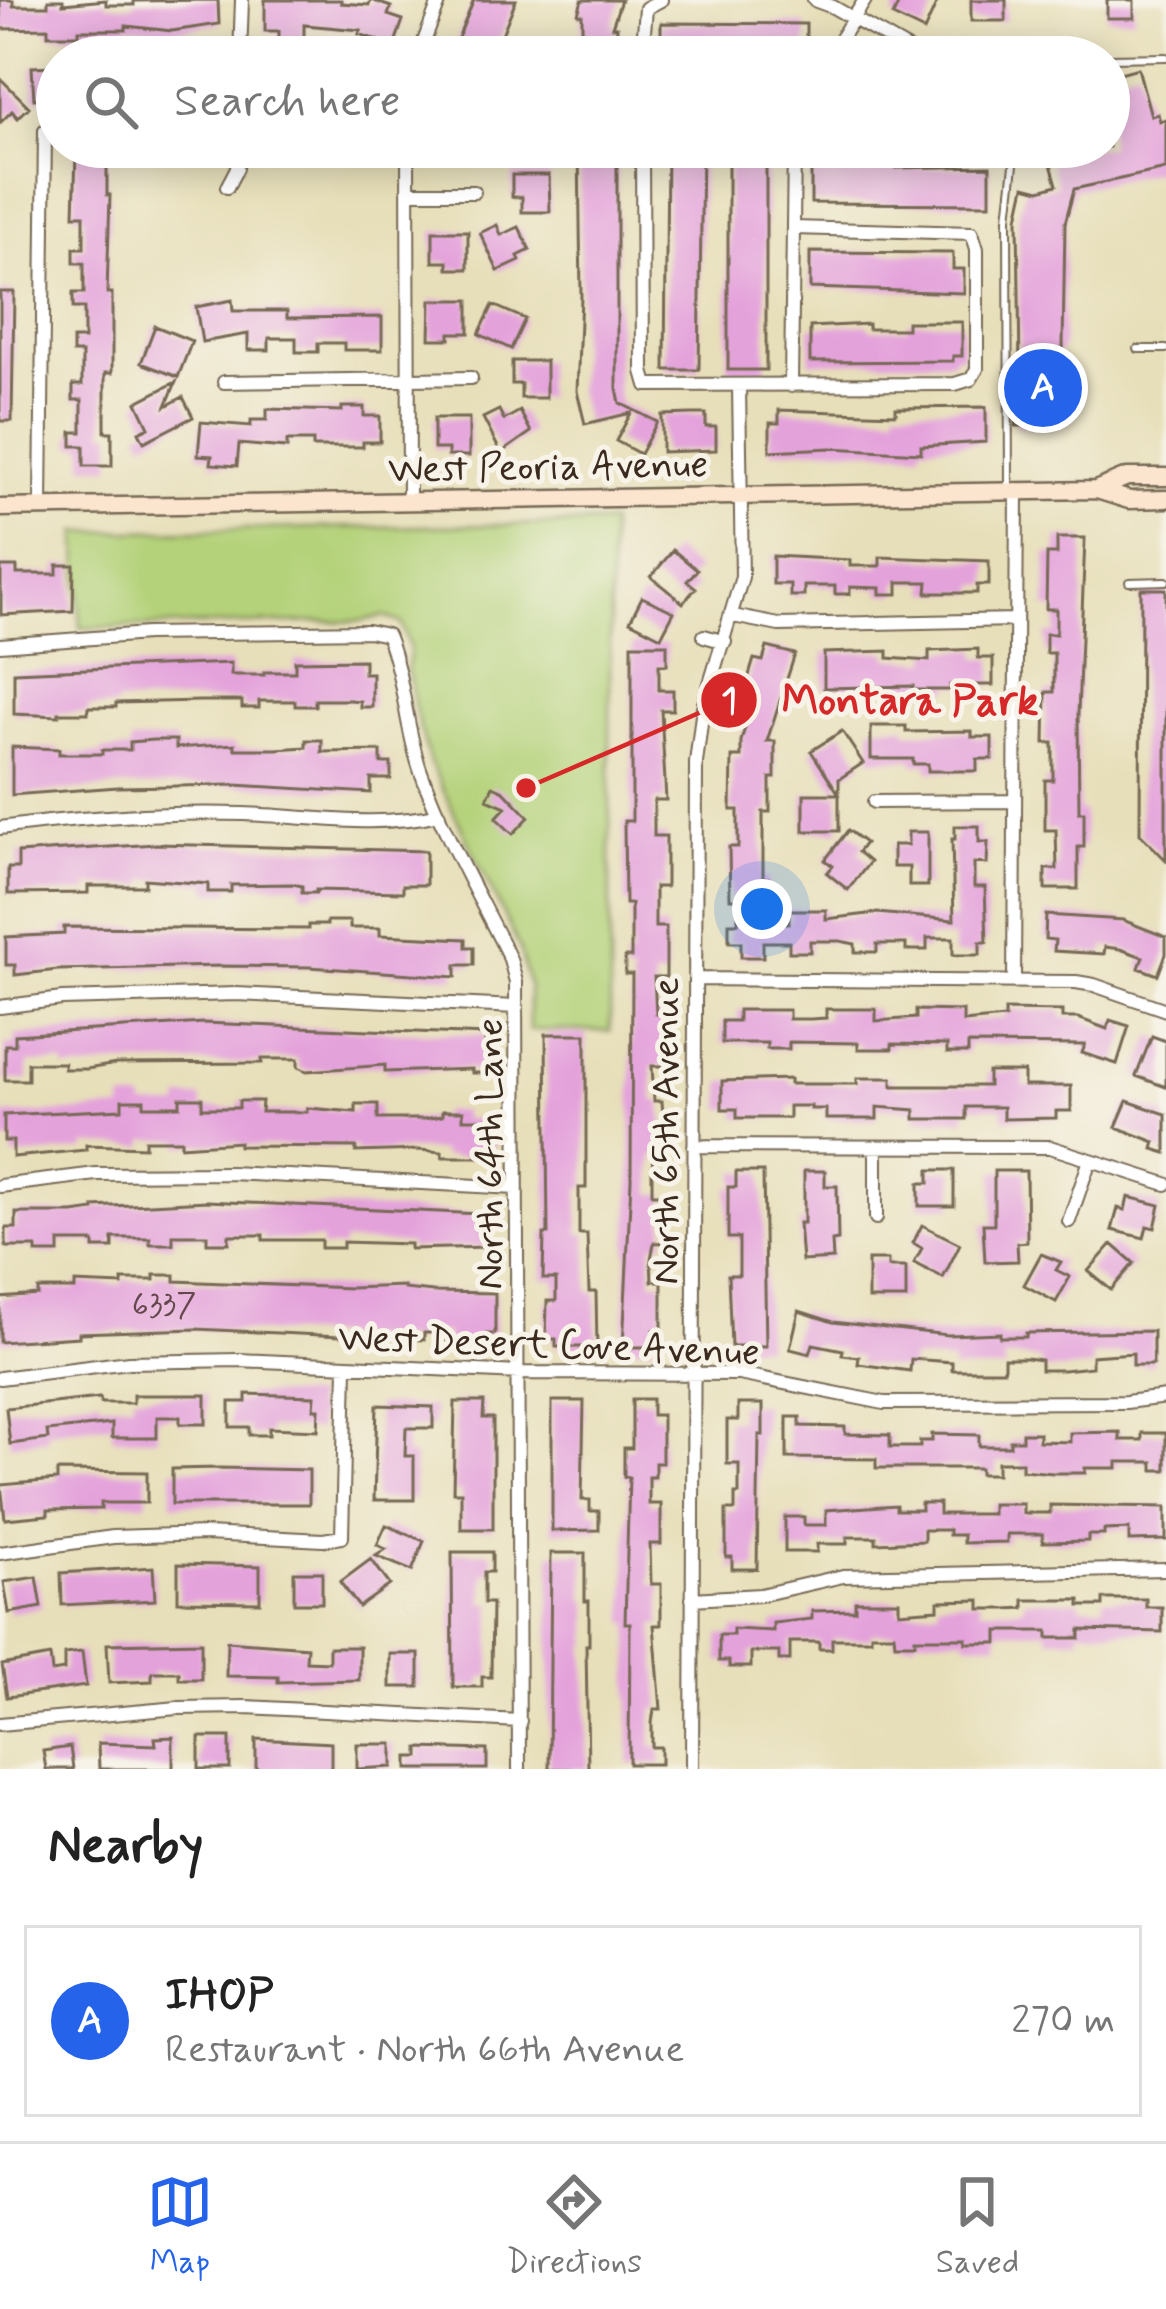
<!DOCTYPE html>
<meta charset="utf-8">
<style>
body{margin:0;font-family:Mynerve,sans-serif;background:#f6f6f6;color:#222}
.you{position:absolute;left:762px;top:909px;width:42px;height:42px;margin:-30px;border:9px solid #fff;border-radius:50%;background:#1a73e8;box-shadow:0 0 0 18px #1a73e833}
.badge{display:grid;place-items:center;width:78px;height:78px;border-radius:50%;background:#2563eb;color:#fff;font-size:39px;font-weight:700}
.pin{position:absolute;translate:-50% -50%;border:6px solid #fff;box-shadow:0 3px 12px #0006}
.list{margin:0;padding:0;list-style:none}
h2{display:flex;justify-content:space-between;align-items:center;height:156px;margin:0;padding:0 48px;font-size:51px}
h2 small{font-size:39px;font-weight:400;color:#767676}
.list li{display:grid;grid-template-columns:78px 1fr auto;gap:36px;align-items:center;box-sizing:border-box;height:192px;margin:0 24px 24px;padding:0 24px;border:3px solid #e0e0e0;border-radius:0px}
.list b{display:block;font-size:45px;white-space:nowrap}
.list p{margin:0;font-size:39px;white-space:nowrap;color:#767676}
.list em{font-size:39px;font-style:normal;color:#767676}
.icon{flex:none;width:66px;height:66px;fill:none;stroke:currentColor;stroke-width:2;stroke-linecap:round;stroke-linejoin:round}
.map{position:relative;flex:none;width:1166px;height:1769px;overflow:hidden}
.search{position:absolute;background:#fff;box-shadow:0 6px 30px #0003;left:36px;right:36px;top:36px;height:132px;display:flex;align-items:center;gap:30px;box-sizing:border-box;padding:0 42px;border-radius:66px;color:#767676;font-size:45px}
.sheet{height:372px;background:#fff}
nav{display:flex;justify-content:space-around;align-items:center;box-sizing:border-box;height:168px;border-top:3px solid #e0e0e0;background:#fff;font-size:33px;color:#767676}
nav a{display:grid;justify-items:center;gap:6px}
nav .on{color:#2563eb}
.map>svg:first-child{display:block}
.green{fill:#b4d279;stroke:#787e4c;stroke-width:3}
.building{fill:#e4a2db}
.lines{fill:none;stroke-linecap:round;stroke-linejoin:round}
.service-casing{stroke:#776954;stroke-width:10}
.minor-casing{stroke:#776954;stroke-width:16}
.secondary-casing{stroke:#776954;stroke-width:21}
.service{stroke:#fff;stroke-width:6}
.minor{stroke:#fff;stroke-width:12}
.secondary{stroke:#fbe5cf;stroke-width:16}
.labels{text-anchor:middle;stroke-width:10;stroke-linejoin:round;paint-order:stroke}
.number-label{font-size:33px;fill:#65484d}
.street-label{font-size:39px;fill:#3b2a1e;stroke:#f7f3e8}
.leader{fill:none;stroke:#d62828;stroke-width:4.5}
.callout-dot{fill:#d62828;stroke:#f7f3e8;stroke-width:4.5}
.mark-label{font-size:36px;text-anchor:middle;font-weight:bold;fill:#fff}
.callout-label{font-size:42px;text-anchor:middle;font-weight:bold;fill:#d62828;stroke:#f7f3e8;stroke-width:10;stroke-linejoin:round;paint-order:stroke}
</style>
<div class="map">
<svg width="1166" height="1769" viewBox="0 0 1166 1769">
<rect width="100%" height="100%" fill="#f7f3e8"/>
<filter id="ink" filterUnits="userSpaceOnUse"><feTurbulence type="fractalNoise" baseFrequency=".00833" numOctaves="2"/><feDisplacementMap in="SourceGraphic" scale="24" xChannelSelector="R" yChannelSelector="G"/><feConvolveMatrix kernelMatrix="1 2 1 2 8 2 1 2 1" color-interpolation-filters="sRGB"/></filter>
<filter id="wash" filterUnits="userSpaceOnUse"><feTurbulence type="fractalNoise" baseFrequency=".004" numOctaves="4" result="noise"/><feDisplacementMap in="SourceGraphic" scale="48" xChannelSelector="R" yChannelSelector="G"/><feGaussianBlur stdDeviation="2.7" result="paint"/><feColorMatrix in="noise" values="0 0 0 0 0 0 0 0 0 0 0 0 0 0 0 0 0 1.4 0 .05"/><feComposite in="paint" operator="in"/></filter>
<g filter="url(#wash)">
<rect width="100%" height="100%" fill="#e7dfb9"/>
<path class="green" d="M610,523V1031L529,1030V987L519,947L430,763L417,718L407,667L410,649L401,623L384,616L361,621L80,628L78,532Z"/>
<g id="blocks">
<path class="building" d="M0,0H13V6H48V0H63V4L106,0V5H134V1L218,0L219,24L172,31L126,26V30H79V35H48V28L1,29Z
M265,0H341V3L369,5L371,0L391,7L388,15L403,20L394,46L359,34L361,30L304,25V57H279V31H265Z
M474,0H516L496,49L492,47L489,57H450Z
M582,0H621L612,27H617V55H582V15L578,14Z
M900,0H938L924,31L893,16Z
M971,0H1006V21H971Z
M1107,0H1134V18H1107Z
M661,23L806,24V57H661Z
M57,66V98L34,99L32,67Z
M1138,68L1151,116L1158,114L1160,121L1166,119V169L1074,189L1065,223L1063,348L1041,370H1060V377H1067V412H1058L1059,426H1016L1020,370L1018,218L1025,186L1040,190L1057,185L1046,147H1109V76Z
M0,78L29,107L18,118L12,111L0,123Z
M579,147L617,148V388L620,403L657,422L640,454L616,441L631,413L585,424L577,391L581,297Z
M667,147H702L699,370H665Z
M728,147H766V370H728Z
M76,153H107V195H110L107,293H112V373H105V432H112V466H84V446H72V432H82V400H73V385H82V353H73V339H84V308H73V293H84V263H74V248H84V215H74Z
M872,164H896V168L990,166V204L811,203V167L876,166Z
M512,175H549L550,212H522V197H512Z
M497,225L501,235L519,227L530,250L518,256L520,261L498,271L480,233Z
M433,231H468V269H448V262H433Z
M810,252L953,253V269H964V293L810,288Z
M0,292H14L12,421H0Z
M232,300L233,311H287V318L382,317V350H344V343H318V352H296V338H269V350H248V334L202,342L196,307Z
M431,300H469V333H450V339H430Z
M493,305L525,319L511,349L479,334Z
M907,322H962V356H953V361L810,362V327L868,324V329H907Z
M155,326L192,341L178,377L141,363Z
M512,361H546V398H521V384H512Z
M176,382L166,406L183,397L193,417L144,442L139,432L149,427L137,402Z
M342,407H364V416H380V442H363V447H313V441H287V448L239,444L237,466L211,464L212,456L198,455L201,422L251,426V420H267V409L342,411Z
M986,407V442L921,446V453L831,448L770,451V423H779V410L896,414V408Z
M499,410L504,420L520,411L531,432L501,453L483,418Z
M692,414H706V427H716V450L662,452V415Z
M434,418H469V456H448V449H434Z
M1057,538H1085L1078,714L1079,812H1084V847H1078V889H1045V869H1057L1056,830H1045V780H1053V743H1045L1046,692H1054V653H1046V634H1056V609H1046L1047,554H1057Z
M673,550L697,570L687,581L696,588L683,603L651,577Z
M773,556L850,560V566H880V557L989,561V585H977V593H927L928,582H898V594H880V588L850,587V594H835V586H804V596H790V584H773Z
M57,565H74L73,611L1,615V567H17V574H57Z
M1141,589H1166V860L1140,834Z
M642,597L674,612L661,637L630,621Z
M632,644H667V665H659V690H673V710H661L666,800H654V836H666V887H655V927H666V977H654L656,1014H664V1066H652L654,1101H662L664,1133V1155H653L652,1171V1194H664V1243H654L651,1259L652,1281H662V1330H654V1347H623L631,1180L632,974H625V957H631V904H625L624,821H632Z
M767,647L795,654L767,741H775V778H770V812H763V878H768V901H762V923H789V910H826V919L877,913L954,920L952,839H955V826H979V842H988L987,864L974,863V887H985L987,942H980V955H953V938H927V950H906V944H877V952H855V944L840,941H810V952H789V942H763V957H741V942H729V923H738V899H730L729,847H738V810H731L732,757H741V741L751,708L740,705L754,659L763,661Z
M978,649V658H993V685H950V690H913V686L824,688V653L888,651V658L929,661V651Z
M364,660V673H372V707H360V701L350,700H315V706H295V701H259V708H242V701H201L116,703V707H88V713H59V716L14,714V672L231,663V675H264V672H295V661Z
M871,726H906V732L972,731V737H992V759H977V771H928V764H913V759H871Z
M842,731L863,763L839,779V831H804V794H839L811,751Z
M153,740H176V748L235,744V749H276L306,747V740H322V752L381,751V763H391V779H371V793L235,785L118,787L12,795V747L59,749V754H102V750H130V742Z
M493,786L504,791L529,817L513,834L496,818L506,807L487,799Z
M848,830L865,843L858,852L870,862L848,890L827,873L833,866L825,860Z
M908,832H928V886H909V867H893V845H908Z
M156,844L426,851V885H403V892L316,890V893H302V886L293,884L231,885V892H208V884L145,879V886H88V893L8,894V868H18V853Z
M1046,915L1123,920L1166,937V954L1158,975L1139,968L1143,957L1120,949L1105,947L1104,954L1054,951L1055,940L1045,939Z
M327,921H350V928H380V935L466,939V947H474V965H456V977L309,967L220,966L58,970L15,975V965H6V937L64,934V927L308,929V925H327Z
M826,1009H876V1021L916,1018V1010L963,1011V1022L1005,1018V1010L1062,1011V1018H1078L1107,1029L1110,1020L1129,1026L1117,1064L1082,1053L1085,1045L968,1044V1053H947V1045L892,1044V1049H858V1043L789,1042V1049H767V1043H722V1021H738V1010H789V1019H811L826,1018Z
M204,1023L485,1035V1048H494V1073H472V1069L385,1072V1065L307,1071L298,1067V1059H262V1063L116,1064L87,1069H64V1063H28V1080H5V1045H15V1035Z
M546,1034H586V1188H579V1234H587L589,1292H596L597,1347H556V1339H546L547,1301H556V1279H543L544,1234H548Z
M1152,1036L1166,1041V1087L1136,1076Z
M988,1072H1024V1086H1071V1111H1056V1118L1003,1119V1107H966V1119H915V1110L877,1107V1119H826V1109H811V1106H789V1118H737V1109H722V1081L790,1079V1084H857V1078H892V1086H988Z
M180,1098H202V1108H239V1101H262L261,1112H307V1108L356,1112V1104H378V1119H424L442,1116V1111H463V1119H495V1146H488V1157H442V1152L420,1150L356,1152V1147L239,1146V1142L181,1146V1140H145V1147L86,1145V1150L13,1157V1141H4V1115L122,1109V1100H144V1106H180Z
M1127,1101L1166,1114V1153L1153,1149L1155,1142L1116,1127Z
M929,1170H954V1206H919V1183H929Z
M804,1171H825V1186H837L838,1240L832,1241L833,1259L802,1261L799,1223H804Z
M994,1171H1026L1027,1242L1017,1243L1018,1261L985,1262L983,1224H994Z
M736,1172H763L766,1346H731L728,1275H739V1238H728V1187H736Z
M1128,1197L1160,1205L1155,1228L1147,1226L1144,1238L1112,1230L1118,1208L1125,1210Z
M207,1201L480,1214V1227H488V1247L410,1249V1244L343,1242V1248H321V1240H263V1235H229V1243H207V1235H173V1244H150V1238H113V1248H94V1242H59V1253H36V1247H6V1228H16V1213H73L94,1210V1207Z
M922,1225L960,1244L943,1278L914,1263L922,1248L913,1243Z
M1112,1244L1134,1263L1111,1290L1088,1271Z
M1041,1254L1061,1262L1056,1270L1070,1277L1056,1302L1024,1285Z
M868,1260H888V1267H906V1299H868Z
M154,1275H175V1281L351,1288L404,1286V1289L433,1292L495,1293V1334H485V1343H447V1333H424V1340L196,1329L79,1333V1337L0,1342V1298L38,1295V1289H75V1283L122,1285V1280H154Z
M799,1311L833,1322L948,1335L1000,1333V1337H1026V1333L1153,1331V1365H1133V1353L1092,1356V1367L1063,1370H1041V1360L1026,1358H1004V1370H952V1362L911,1359L910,1371L858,1364L859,1357L842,1355L843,1350L813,1344L810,1354L790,1349Z
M246,1394L315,1396L314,1409H319L318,1430L269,1428V1435H249V1427H230V1402H246Z
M133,1395H206V1424H180V1417H157V1438H112V1424L47,1431L48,1439L10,1444L6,1408L100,1398L101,1403H133Z
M632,1399H652V1415H662V1463H655V1477H649V1504H661V1544H650L651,1584H661V1625H654L661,1709H654L652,1723V1747H661V1764H629L630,1623H625L629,1477H624V1448H632Z
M552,1401H584L582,1500H590V1511H599V1530L552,1531Z
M455,1402H484L483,1418H493V1529H461V1492H453Z
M738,1404H763V1435H759L757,1569H732V1557H726V1510H735V1494H739V1464H727V1420H738Z
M377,1405L433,1407V1428H406L405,1456H414V1500H374Z
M787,1417H800V1426L845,1427V1434L890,1435V1447H920V1441H932V1434L979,1435V1446H1010V1440H1022V1433H1039V1441L1070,1442V1433L1120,1432V1440H1142V1433H1166V1470H1153V1462H1117V1468H1085V1473H1053L1022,1470V1462H997V1474H980V1468H876V1459L787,1458Z
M220,1468L309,1470V1504H172V1469Z
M57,1471L147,1472V1503H101V1509L48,1510V1515L5,1519L1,1485L57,1480Z
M921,1503H939V1514H992V1504H1023V1513H1050V1505L1166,1507V1540L1129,1541V1529L1104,1530V1535H1088V1541L1043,1542V1534H1007V1542L963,1543V1535H949V1530H924V1541L876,1543V1537H847V1544H817V1552H785V1517H804V1525H826V1510L896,1505V1510H921Z
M386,1525L424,1541L412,1571L376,1556L386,1549L377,1545Z
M452,1552H492V1572H484V1603H492L491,1677H482V1687H453Z
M551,1553H585V1601H589V1645H586L588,1769H549Z
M371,1559L390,1585L359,1607L340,1582Z
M178,1564L260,1566V1602L178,1601Z
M153,1567L155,1600L62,1605L61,1573Z
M294,1572H322V1603H294Z
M37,1577L42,1607L9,1613L4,1582Z
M1103,1599H1146V1607H1162V1632L1080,1630V1638H1048V1631H998V1643H966V1638H915V1643H895L894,1634H871V1639H832V1649H819V1642H790V1660H779V1652H751V1667H729V1661H719V1635H733V1629L773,1631V1623L812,1619V1611L855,1610V1601H899V1612L938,1609V1601L980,1600V1609H1007L1024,1608V1600H1080V1606H1103Z
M227,1641L307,1647L306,1661L329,1662V1647H359V1680L278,1682V1677L226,1676Z
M201,1642V1679H179V1672H152V1681L109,1683L107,1644Z
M82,1652L86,1686L7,1697L2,1665L50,1656L52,1672L64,1670V1654Z
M390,1654H419V1687H390Z
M173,1737V1769H99L98,1743L156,1745L155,1738Z
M199,1737H230V1769H199Z
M256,1739L331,1743V1769H256Z
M357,1744H393V1767L357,1769Z
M70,1747L73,1769H46L43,1751Z
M419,1748L487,1750V1769H408V1757H419Z"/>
</g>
</g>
<g filter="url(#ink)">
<use href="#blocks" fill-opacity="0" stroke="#776954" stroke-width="3"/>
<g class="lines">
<g class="service-casing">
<path id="service" d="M1109,58L1166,57
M1138,349H1166
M1009,487L1008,218L1016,147
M1129,582L1166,581"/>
</g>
<g class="minor-casing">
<path id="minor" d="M814,0L833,7L921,57
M240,57L242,0
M418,57L440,0
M642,57L646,8L661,0
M829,57L865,0
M408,147L409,501
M642,147L643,371L647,385L955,384L971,379L977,369V249L972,233L793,228
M227,187L237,168L238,147
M409,192H474
M224,382L471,378
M791,386L794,147
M41,507L45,130H57
M733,616L779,625L1016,620
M704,636L725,642
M0,645L147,634L368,631L387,635C405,679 405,728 421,772C444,836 480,898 510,959L516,982L519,1769
M874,802L1015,801
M0,828C80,817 163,812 243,814C308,816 375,829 439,814
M695,979L1076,982L1094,985L1166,1010
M1014,982L1017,491
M0,1007L62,999L236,994L517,1007
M694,1146L1050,1147L1166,1184
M0,1186L96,1174L230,1173L516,1188
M876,1218V1147
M1069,1221L1090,1160
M0,1378L129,1362L239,1360L520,1373L739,1374L884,1403L1126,1402L1166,1397
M0,1553L113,1537L206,1534L323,1540L342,1537L346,1367
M692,1599L760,1595L843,1576L1166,1569
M0,1724L178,1708L246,1707L520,1721
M692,1769L696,763L703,707L742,577L739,387"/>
</g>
<g class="secondary-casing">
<path id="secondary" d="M1098,489L1127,477H1166
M0,508L1097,490L1129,500L1166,499"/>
</g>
<use href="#service" class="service"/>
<use href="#minor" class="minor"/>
<use href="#secondary" class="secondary"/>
</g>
</g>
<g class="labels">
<g class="number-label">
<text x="164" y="1315">6337</text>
</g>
<g class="street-label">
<text transform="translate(548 465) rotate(-1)" y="14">West Peoria Avenue</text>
<text transform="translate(664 1131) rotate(-90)" y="14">North 65th Avenue</text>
<text transform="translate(488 1154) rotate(-90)" y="14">North 64th Lane</text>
<text transform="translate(549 1343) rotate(2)" y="14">West Desert Cove Avenue</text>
</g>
</g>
<path class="leader" d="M526 788L729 700"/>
<g class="callout-dot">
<circle cx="526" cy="788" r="12"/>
<circle cx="729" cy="700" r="30"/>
</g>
<g class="mark-label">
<text x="729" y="712">1</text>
</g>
<g class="callout-label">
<text x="910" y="714">Montara Park</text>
</g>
</svg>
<div class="you"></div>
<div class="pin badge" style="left:1043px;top:388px">A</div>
<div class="search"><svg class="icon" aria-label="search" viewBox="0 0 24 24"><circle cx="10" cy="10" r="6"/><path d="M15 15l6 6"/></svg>Search here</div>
</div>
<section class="sheet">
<h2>Nearby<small></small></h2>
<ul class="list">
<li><span class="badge">A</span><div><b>IHOP</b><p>Restaurant · North 66th Avenue</p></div><em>270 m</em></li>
</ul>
</section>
<nav>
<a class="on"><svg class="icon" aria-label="map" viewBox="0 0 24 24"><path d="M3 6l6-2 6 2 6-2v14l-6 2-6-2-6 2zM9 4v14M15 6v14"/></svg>Map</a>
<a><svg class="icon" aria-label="directions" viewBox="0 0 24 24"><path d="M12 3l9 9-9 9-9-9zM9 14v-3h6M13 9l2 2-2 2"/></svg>Directions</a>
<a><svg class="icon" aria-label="saved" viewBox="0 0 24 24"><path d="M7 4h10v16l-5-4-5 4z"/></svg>Saved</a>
</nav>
